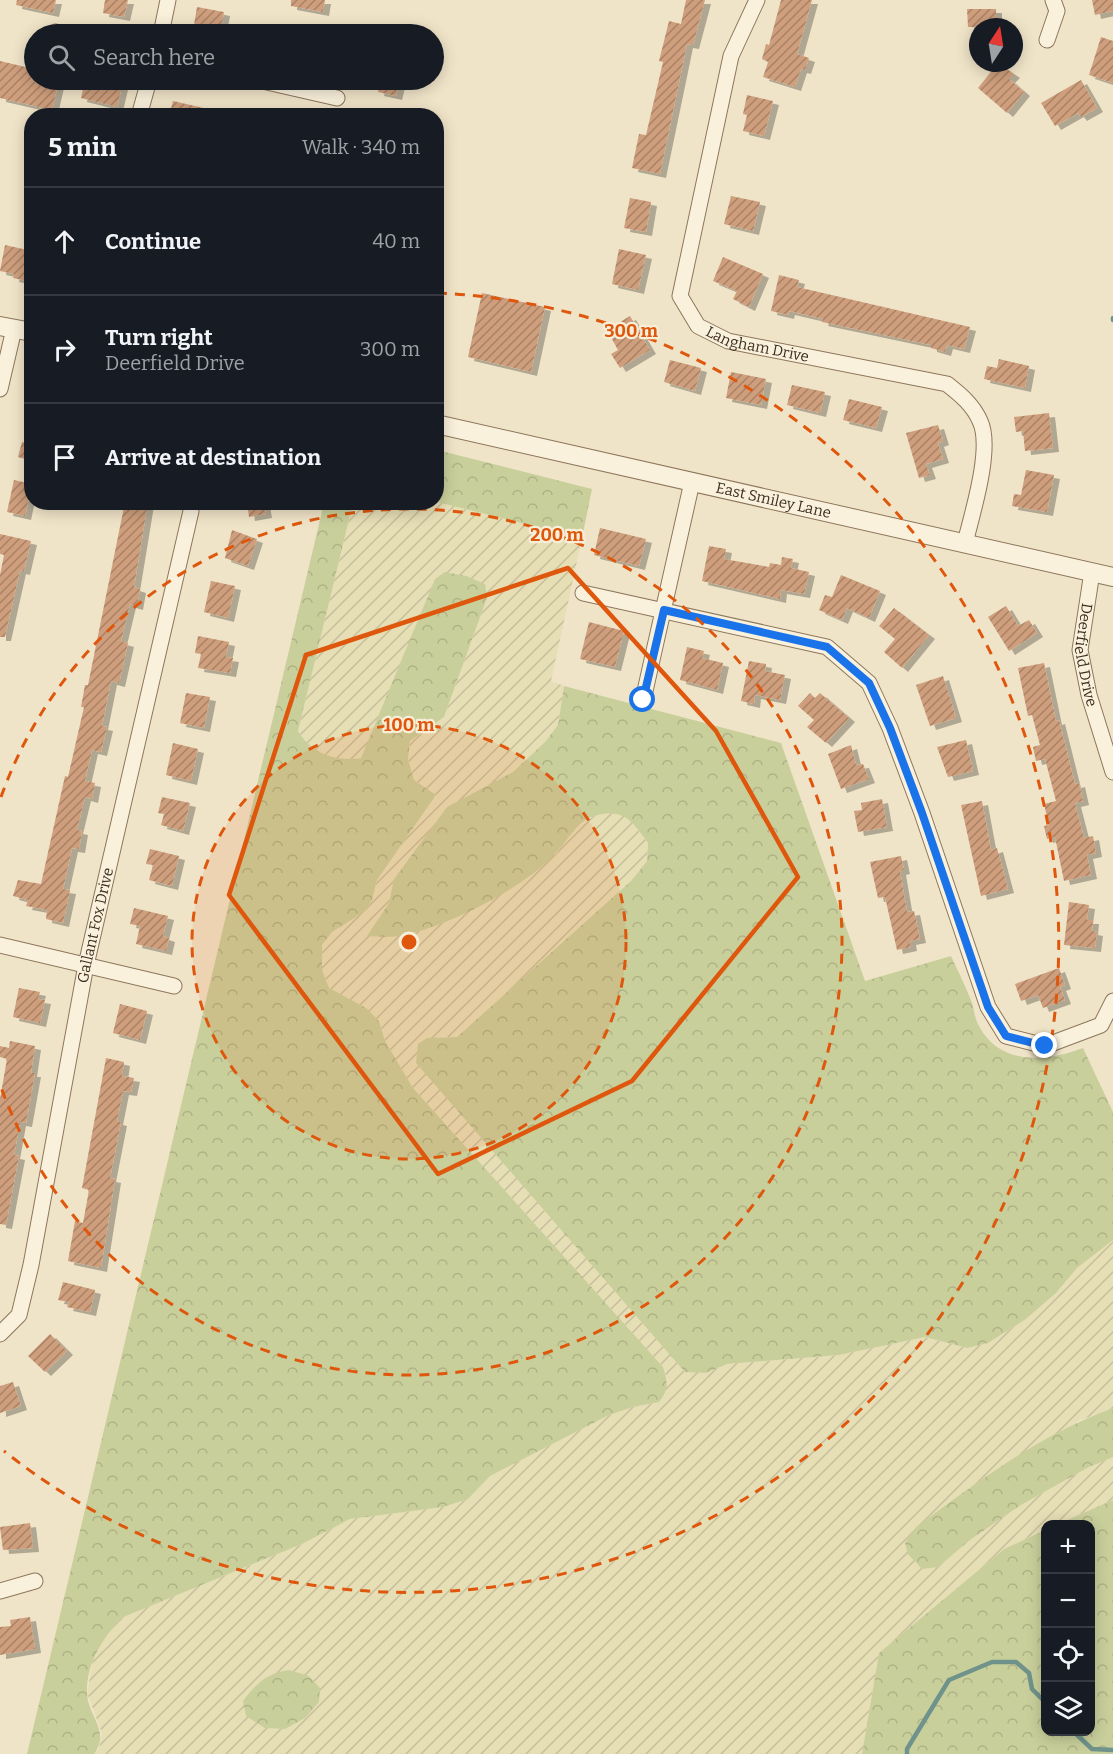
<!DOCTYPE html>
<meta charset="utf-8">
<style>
body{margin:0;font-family:Bitter,serif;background:#242831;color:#f1f3f6}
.controls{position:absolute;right:18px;bottom:18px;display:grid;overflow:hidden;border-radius:12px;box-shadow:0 3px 15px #0003}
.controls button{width:54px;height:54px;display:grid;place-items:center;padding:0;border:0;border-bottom:2px solid #363941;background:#171b24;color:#f1f3f6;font:30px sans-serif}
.compass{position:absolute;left:969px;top:18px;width:54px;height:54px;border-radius:50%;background:#171b24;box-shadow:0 3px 15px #0003;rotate:12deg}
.stop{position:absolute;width:18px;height:18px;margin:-14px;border:4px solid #1a73e8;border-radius:50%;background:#fff}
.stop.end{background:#1a73e8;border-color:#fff;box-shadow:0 2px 6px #0008}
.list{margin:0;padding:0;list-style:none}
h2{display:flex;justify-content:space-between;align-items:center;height:78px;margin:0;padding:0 24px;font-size:26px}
h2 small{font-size:20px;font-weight:400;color:#9ea1a6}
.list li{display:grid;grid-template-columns:39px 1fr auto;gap:18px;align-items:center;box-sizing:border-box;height:108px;padding:0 24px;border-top:2px solid #363941}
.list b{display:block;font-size:22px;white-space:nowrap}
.list p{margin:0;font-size:20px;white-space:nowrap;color:#9ea1a6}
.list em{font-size:20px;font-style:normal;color:#9ea1a6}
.icon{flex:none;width:33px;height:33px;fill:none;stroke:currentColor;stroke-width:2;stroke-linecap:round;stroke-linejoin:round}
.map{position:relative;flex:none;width:1113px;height:1754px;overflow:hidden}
.search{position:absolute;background:#171b24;box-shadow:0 3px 15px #0003;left:24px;top:24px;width:420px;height:66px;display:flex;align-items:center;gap:15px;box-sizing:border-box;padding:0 21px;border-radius:33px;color:#9ea1a6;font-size:22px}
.panel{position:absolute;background:#171b24;box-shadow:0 3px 15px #0003;left:24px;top:108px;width:420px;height:402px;border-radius:24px}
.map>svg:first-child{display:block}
.farmland{fill:url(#farmland-furrows)}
.forest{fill:url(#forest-crowns)}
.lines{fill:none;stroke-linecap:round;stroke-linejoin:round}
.stream{stroke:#6f938a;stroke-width:4.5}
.building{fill:url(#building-hatch);filter:url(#shadow)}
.minor-casing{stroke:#8d765c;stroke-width:17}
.tertiary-casing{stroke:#8d765c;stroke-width:20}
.minor{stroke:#faf1dc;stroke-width:15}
.tertiary{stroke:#faf1dc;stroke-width:18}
.route{stroke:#1a73e8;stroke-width:8}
.marked{fill:none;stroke:#df570d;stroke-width:4.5;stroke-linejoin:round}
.ring{fill:none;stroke:#df570d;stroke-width:3;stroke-dasharray:10 8}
.labels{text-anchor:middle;stroke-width:4.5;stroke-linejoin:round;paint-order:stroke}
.street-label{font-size:15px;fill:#3d2e20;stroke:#f7eed8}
.centre{fill:#df570d;stroke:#f7eed8;stroke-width:3}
.ring-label{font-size:18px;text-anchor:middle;font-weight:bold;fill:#df570d;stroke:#f7eed8;stroke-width:4.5;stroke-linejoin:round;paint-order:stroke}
</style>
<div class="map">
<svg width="1113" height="1754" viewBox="0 0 1113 1754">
<defs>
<pattern id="farmland-furrows" width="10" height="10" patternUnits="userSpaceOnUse" patternTransform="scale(1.5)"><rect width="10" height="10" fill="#e6deb5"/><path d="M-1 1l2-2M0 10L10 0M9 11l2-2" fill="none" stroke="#c6bf9b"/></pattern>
<pattern id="forest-crowns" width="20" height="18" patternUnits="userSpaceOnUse" patternTransform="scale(1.5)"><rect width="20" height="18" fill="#c9cf9b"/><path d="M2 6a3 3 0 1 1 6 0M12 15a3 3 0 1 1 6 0" fill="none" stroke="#aeb285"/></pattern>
<pattern id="building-hatch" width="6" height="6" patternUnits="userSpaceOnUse" patternTransform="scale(1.5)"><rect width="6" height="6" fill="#cf9f7d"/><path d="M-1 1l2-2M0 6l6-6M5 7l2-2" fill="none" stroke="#a98266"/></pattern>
<filter id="shadow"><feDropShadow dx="6" dy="4" stdDeviation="0" flood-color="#0004"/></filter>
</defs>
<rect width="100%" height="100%" fill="#f0e4c8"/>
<path class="farmland" d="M437,502L582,538L551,681L564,686L558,725L545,742L513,772L447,808L394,879L389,903L368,936L556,854L574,829L595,815L613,813L628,817L648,843L647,861L631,881L457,1037H442L706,1373L727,1364L839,1355L925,1337L967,1348L988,1343L1026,1319L1056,1293L1077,1268L1113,1240V1408L1078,1421L938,1567L970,1540L1021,1505L1087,1468L1113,1457V1500L1058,1524H1046L1045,1530L1004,1549L879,1653L862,1754H94L99,1748L102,1733L87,1693L93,1660L107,1633L121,1618L302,1544L350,1519L443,1507L468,1499L490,1476L609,1415L633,1407L659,1402L668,1381L663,1367L413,1088L385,1041L379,1021L329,989L322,970V945L332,932L364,912L372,900L377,880L436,795L414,780L408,759L410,741L444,717L487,598L374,730L361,758L346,760L324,755L307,745L298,731L353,503Z"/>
<path class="forest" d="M437,450L592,489L582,538L437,502Z
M324,503H353L298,731C311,753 335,762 361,758L435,579L445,572L466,576L485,584L487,598L444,717L410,741L408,759L414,780L436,795L377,880L372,900L364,912L332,932L322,945V970L329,988L366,1008L379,1021L385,1041L413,1088L663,1367C668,1382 669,1389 659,1402L633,1407L609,1415L490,1476L468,1499L443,1507L350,1519L302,1544L121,1618C103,1638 86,1664 87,1693C88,1717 111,1731 94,1754H27Z
M564,686L781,743L865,981L951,956C958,971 966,987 972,1003C974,1010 975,1019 979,1026C1000,1066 1046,1062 1083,1048L1113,1112V1240L1077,1268L1056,1293L1026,1319L988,1343L967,1348L925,1337L839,1355L727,1364L706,1373L685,1372L416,1063L418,1044L427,1038L457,1037L631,881L647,861L648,843C633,823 626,809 598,815C577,819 568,841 555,854C523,888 457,921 413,933C398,938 382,937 367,936L389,903L394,879L447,807L513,772L545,742L558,725Z
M1113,1408V1457L1087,1468L1021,1505L970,1540L938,1567L922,1569L908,1554L905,1543L916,1527C979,1481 1039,1435 1113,1408Z
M1113,1500V1754H862L879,1653L1004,1549L1045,1530L1046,1732H1090V1524H1058Z
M289,1670L309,1676L320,1688L319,1702L305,1718L285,1729L265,1728L246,1716L243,1701C256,1683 268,1673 289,1670Z"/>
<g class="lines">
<path class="stream" d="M1113,318V320
M1074,1732L1092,1749L1113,1750
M907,1754V1749L949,1680L992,1662H1016L1029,1673L1032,1689L1046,1703"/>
</g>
<path class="building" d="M17,0H56L53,13L16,5Z
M105,0H128L124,17L103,13Z
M291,0H325L323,12L291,6Z
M686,0H705L693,45L687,44L660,174L632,168L639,134L646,135L663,62L659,61L669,21L681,24Z
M781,0H812L797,54L809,58L805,70L801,69L795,87L763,77L768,62L762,59L766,44L769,45Z
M1092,0H1113V11L1095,15Z
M197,7L224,12L220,34L193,31Z
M967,9H996V27H968Z
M1101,37L1113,41V83L1089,75Z
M0,61L34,69V80H59L52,110L0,98Z
M998,63L1014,74L1009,79L1024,92L1007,113L978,88Z
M85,80L122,86L117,107L81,98Z
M381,80H400L396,96L378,92Z
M1081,80L1097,108L1081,117L1078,113L1055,126L1041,103Z
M747,95L773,101L764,136L743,131L747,115L743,114Z
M173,101L217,111L216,116H169Z
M731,196L760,202L753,231L724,224Z
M630,198L651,202L646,232L624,228Z
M5,245L32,251V282L13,278L14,274L0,271Z
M619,249L646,255L638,290L612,284Z
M723,257L763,274L749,307L733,299L737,291L713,281Z
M779,275L799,280L797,287L970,327L964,349L947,345L945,352L931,348V345L822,322L823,319L789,311L788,315L771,311Z
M482,293L545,307L531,372L468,357Z
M630,316L650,350L620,368L611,354L618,350L607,330Z
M999,359L1029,366L1025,388L984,379L987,366L997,368Z
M670,360L701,368L695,391L664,382Z
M731,372L766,379L761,405L726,398Z
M792,385L825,392L820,413L787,405Z
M849,399L882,407L876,428L843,420Z
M1049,413L1053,448L1025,451L1023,431L1016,432L1014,417Z
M938,425L943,441L938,443L943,459L926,464L930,475L919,478L906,433Z
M22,442L32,444V461L18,457Z
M1026,470L1054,475L1047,512L1012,506L1014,494L1021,495Z
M14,480L32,484L25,516L7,512Z
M125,502H148L134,587L140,589L137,606L130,604L121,641L128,643L119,683L111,681L102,726L107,727L101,752L92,750L85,781L95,783L92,799L85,797L77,830L82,831L79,849L72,848L63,889L70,890L63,923L46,919L47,910L26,906L28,900L13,896L18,880L41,884L65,776L68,777L84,707H81L85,685H88Z
M247,502H264L266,514L249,517Z
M600,528L646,539L639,566L594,555Z
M232,530L257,539L248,566L225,558Z
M0,534L31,541L24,571L20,570L5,637H0V575L4,555L0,554Z
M709,546L726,549L724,559L769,567L770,563L781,565L782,557L793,559L791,568L809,572L804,594L781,590L780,599L702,581Z
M841,575L880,591L869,618L847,608L842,620L819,610L825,595L832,597Z
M211,581L235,586L228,618L204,612Z
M1006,606L1018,626L1029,620L1037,633L1009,651L988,617Z
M894,608L929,635L902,668L884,652L895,639L879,626Z
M589,622L624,631L615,667L580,659Z
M198,636L229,642L226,657L233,658L230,673L198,668L201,654L195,653Z
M687,647L704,651L702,658L723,663L717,690L680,680Z
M749,661L766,664L765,671L785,675L780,700L755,695L754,704L741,701Z
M1044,663L1056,721L1059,720L1075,784L1079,783L1083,801L1075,803L1084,838L1093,836L1096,853L1087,855L1091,875L1064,881L1055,837L1047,839L1044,826L1049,825L1044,804L1056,801L1045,759L1036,761L1033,747L1040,745L1032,715L1028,716L1018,668Z
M943,676L956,718L930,726L916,685Z
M186,693L210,697L204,728L180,723Z
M810,693L815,698L820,693L849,718L826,743L807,727L814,720L798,706Z
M966,740L973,771L948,777L937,747Z
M173,743L198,749L191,781L166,775Z
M851,745L856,765L863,764L869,779L841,789L828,754Z
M162,797L190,803L183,831L161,825L164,814L158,813Z
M882,799L887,827L858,832L854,811L862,810L861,803Z
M982,801L991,850L997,848L1008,889L981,896L961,805Z
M150,849L179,856L172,886L149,880L153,865L146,864Z
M901,856L904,870L900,871L907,912L914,911L920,939L910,941L911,947L897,950L885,897L878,898L870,862Z
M1069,902L1089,905L1087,920H1093L1092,931L1097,932L1095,948L1064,945Z
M134,908L168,916L163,936L169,938L166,951L136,944L140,926L130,924Z
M1059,968L1065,985L1060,987L1065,1000L1043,1008L1038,995L1021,1001L1015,984Z
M19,988L40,992L38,999L45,1000L40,1023L13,1017Z
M120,1004L147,1011L140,1040L113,1033Z
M10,1041L35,1046L31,1073H35L26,1123L20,1122L14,1155L19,1156L6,1225L0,1224V1099L7,1059L0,1057V1046L9,1048Z
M106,1058L124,1062L122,1076L134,1078L131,1092L123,1091L117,1121L121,1122L110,1178L115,1179L101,1268L68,1261L75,1221L83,1223L89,1190L82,1188Z
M63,1282L95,1290L90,1312L67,1307L69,1302L58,1300Z
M50,1334L67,1351L45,1372L28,1356Z
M13,1382L21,1406L0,1413V1386Z
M30,1523L33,1548L3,1550L0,1527Z
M30,1617L35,1649L0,1655V1627L11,1626L10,1620Z"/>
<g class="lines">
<g class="minor-casing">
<g id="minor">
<path id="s1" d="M757,0L731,56L680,296L698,326L728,341L947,384C961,395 973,405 980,421C993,448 972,514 965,543"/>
<path d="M56,32L66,34"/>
<path d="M161,34L168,0"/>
<path d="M1047,40L1057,11L1053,0"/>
<path d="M258,80L337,98"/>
<path d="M139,116L149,80"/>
<path d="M0,389L14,329"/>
<path id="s2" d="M1092,572L1080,650L1089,695L1113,772"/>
<path d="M583,593L827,647L869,683L890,728L922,813L988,1007L1006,1036L1045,1046L1101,1025L1113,1001"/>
<path d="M643,700L692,482"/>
<path d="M0,945L174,986"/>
<path id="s3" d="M0,1334L19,1315L31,1265L86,965L191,511"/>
<path d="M0,1591L35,1581"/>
</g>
</g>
<g class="tertiary-casing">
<g id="tertiary">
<path d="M0,326L32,332"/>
<path id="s4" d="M436,424L1113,577"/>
</g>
</g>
<use href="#minor" class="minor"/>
<use href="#tertiary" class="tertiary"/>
</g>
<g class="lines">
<path class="route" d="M643,700L664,610L827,647L869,683L890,728L922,813L988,1007L1006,1036L1045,1046"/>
</g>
<path class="marked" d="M568,568L716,731L798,877L632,1081L438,1174L229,895L306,655Z"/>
<circle cx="409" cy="942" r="217" fill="#df570d" fill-opacity=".12"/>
<g class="ring">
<circle cx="409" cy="942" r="217"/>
<path d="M1 797A433 433 0 1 1 1 1087"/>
<path d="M437 293A650 650 0 1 1 4 1451"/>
</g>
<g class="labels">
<g class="street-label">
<text dy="5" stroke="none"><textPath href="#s1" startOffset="405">Langham Drive</textPath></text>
<text dy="5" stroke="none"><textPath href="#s4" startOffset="346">East Smiley Lane</textPath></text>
<text dy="5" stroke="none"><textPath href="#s2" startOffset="84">Deerfield Drive</textPath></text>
<text dy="5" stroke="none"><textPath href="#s3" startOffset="424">Gallant Fox Drive</textPath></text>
</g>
</g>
<circle cx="409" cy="942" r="9" class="centre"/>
<g class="ring-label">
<text x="631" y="337">300 m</text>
<text x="557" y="541">200 m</text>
<text x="409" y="731">100 m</text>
</g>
</svg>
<div class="controls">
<button>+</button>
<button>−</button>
<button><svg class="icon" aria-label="locate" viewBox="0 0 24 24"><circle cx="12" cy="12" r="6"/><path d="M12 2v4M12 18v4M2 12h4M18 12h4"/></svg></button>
<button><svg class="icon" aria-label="layers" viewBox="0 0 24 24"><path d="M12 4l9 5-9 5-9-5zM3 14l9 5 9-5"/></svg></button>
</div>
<svg class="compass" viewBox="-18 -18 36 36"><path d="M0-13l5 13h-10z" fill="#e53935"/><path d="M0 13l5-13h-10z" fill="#9ea1a6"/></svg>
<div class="stop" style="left:643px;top:700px"></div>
<div class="stop end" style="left:1045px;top:1046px"></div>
<div class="search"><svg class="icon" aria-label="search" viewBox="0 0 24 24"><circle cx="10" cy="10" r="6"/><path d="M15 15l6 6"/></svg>Search here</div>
<section class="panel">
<h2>5 min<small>Walk · 340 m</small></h2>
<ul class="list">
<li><svg class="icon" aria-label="ahead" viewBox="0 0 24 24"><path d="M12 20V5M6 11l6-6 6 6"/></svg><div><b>Continue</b></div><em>40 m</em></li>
<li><svg class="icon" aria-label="right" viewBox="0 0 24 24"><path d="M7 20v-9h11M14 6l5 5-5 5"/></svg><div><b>Turn right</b><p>Deerfield Drive</p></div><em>300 m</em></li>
<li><svg class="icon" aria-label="arrive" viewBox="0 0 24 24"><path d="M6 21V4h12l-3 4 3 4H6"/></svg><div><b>Arrive at destination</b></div></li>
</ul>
</section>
</div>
